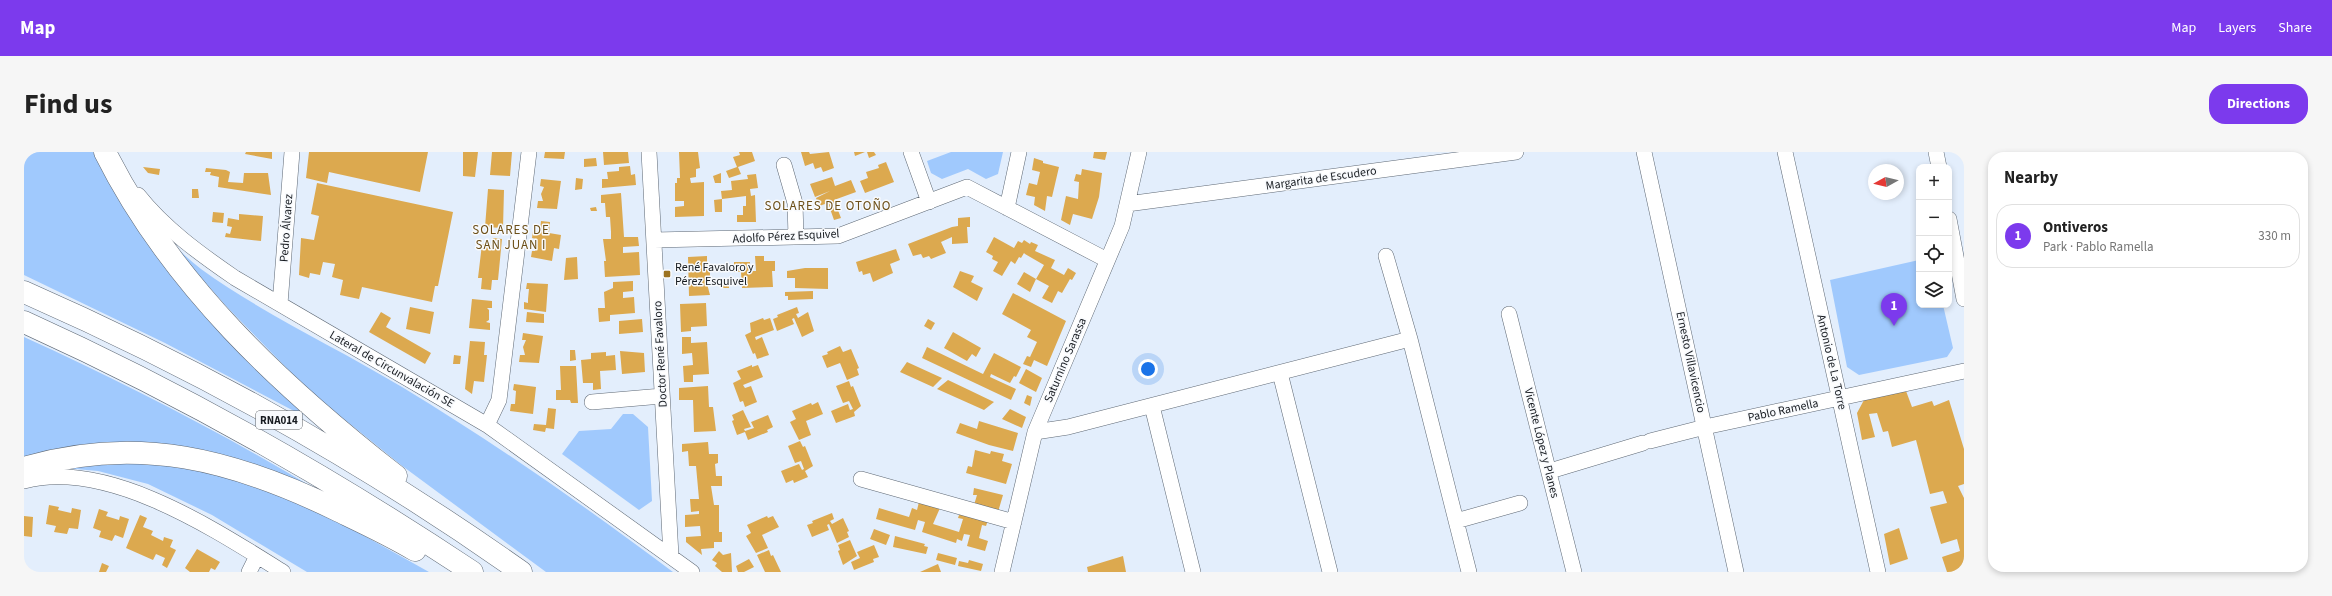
<!DOCTYPE html>
<meta charset="utf-8">
<style>
body{margin:0;font-family:"Source Sans 3",sans-serif;background:#f6f6f6;color:#222}
.controls{position:absolute;right:12px;top:12px;display:grid;overflow:hidden;border-radius:8px;box-shadow:0 2px 6px #0003}
.controls button{width:36px;height:36px;display:grid;place-items:center;padding:0;border:0;border-bottom:1px solid #e0e0e0;background:#fff;color:#222;font:20px sans-serif}
.compass{position:absolute;left:1844px;top:12px;width:36px;height:36px;border-radius:50%;background:#fff;box-shadow:0 2px 6px #0003;rotate:262deg}
.you{position:absolute;left:1124px;top:217px;width:14px;height:14px;margin:-10px;border:3px solid #fff;border-radius:50%;background:#1a73e8;box-shadow:0 0 0 6px #1a73e833}
.badge{display:grid;place-items:center;width:26px;height:26px;border-radius:50%;background:#7c3aed;color:#fff;font-size:13px;font-weight:700}
.pin{position:absolute;translate:-50% -33px;filter:drop-shadow(0 1px 2px #0008)}
.pin::after{content:'';position:absolute;top:21px;width:14px;height:12px;background:inherit;clip-path:polygon(0 0,100% 0,50% 100%)}
.list{margin:0;padding:0;list-style:none}
h2{display:flex;justify-content:space-between;align-items:center;height:52px;margin:0;padding:0 16px;font-size:17px}
h2 small{font-size:13px;font-weight:400;color:#767676}
.list li{display:grid;grid-template-columns:26px 1fr auto;gap:12px;align-items:center;box-sizing:border-box;height:64px;margin:0 8px 8px;padding:0 8px;border:1px solid #e0e0e0;border-radius:16px}
.list b{display:block;font-size:15px;white-space:nowrap}
.list p{margin:0;font-size:13px;white-space:nowrap;color:#767676}
.list em{font-size:13px;font-style:normal;color:#767676}
.icon{flex:none;width:22px;height:22px;fill:none;stroke:currentColor;stroke-width:2;stroke-linecap:round;stroke-linejoin:round}
.map{position:relative;flex:none;width:1940px;height:420px;overflow:hidden;border-radius:16px}
header{display:flex;align-items:center;gap:24px;box-sizing:border-box;height:56px;padding:0 20px;background:#7c3aed;color:#fff}
header strong{font-size:19px}
nav{display:flex;gap:22px;margin-inline-start:auto;font-size:14px}
.intro{display:flex;align-items:center;justify-content:space-between;box-sizing:border-box;height:96px;padding:0 24px}
h1{margin:0;font-size:28px}
.button{padding:10px 18px;border-radius:16px;background:#7c3aed;color:#fff;font-size:14px;font-weight:700}
main{display:flex;gap:24px;padding:0 24px}
aside{flex:1;background:#fff;border-radius:16px;box-shadow:0 2px 6px #0003}
.map>svg:first-child{display:block}
.green{fill:#a0c9fd}
.building{fill:#dca94f}
.lines{fill:none;stroke-linecap:round;stroke-linejoin:round}
.minor-casing{stroke:#5f6975;stroke-width:16}
.highway-casing{stroke:#5f6975;stroke-width:23}
.minor{stroke:#fff;stroke-width:15}
.highway{stroke:#fff;stroke-width:22}
.poi-dot{fill:#9c7321;stroke:#f8fafd;stroke-width:1.5}
.labels{text-anchor:middle;stroke-width:3;stroke-linejoin:round;paint-order:stroke}
.shield{fill:#f8fafd;stroke:#5a5e62;stroke-width:1}
.shield-label{font-size:11px;font-weight:bold;fill:#171b20}
.street-label{font-size:12px;fill:#171b20;stroke:#f8fafd}
.poi-label{font-size:12px;fill:#171b20;stroke:#f8fafd;text-anchor:start}
.neighbourhood-label{font-size:13px;letter-spacing:1px;fill:#6c4f18;stroke:#f8fafd}
</style>
<header>
<strong>Map</strong>
<nav><a>Map</a><a>Layers</a><a>Share</a></nav>
</header>
<div class="intro"><h1>Find us</h1><a class="button">Directions</a></div>
<main>
<div class="map">
<svg width="1940" height="420" viewBox="0 0 1940 420">
<rect width="100%" height="100%" fill="#e3eefc"/>
<path class="green" d="M0,0H69L84,25L285,264L270,259L141,191L0,123Z
M927,0H979L974,22L962,27L944,17L918,27L907,21L903,9Z
M140,84C152,95 164,107 177,117C239,162 312,195 378,235C472,292 561,354 649,420H522L377,313L285,239L203,155Z
M1895,108V153H1919L1929,196L1923,205L1835,223L1823,215L1806,128Z
M0,185C101,231 200,282 295,339L197,305L0,310Z
M599,262H609L624,275L628,349L615,358L538,302L555,279L587,277Z
M78,308L173,316L232,333L321,373L405,420H283L188,363L124,332L74,319L29,315Z"/>
<path class="building" d="M222,0H248V7L221,2Z
M285,0H404L396,40L305,20L303,31L282,26Z
M439,0H454L451,25L439,24Z
M468,0H488L486,24L466,23Z
M521,0H541L540,7L520,6Z
M579,0H604L605,11L580,13Z
M655,0H674L676,16L672,17V25L666,26L667,31L680,30V64L651,65V55L660,54V49H651V31H653V26H656Z
M715,0H728L731,9L714,15L717,22L705,26L702,19L713,15L709,5L716,3Z
M777,0H785L786,2L805,0L810,16L799,20L797,15L791,17L789,11L781,14Z
M830,0H841L831,4Z
M843,0H850L852,3L845,6Z
M1070,0H1083L1081,8L1069,6Z
M572,6L573,14L560,15V7Z
M1010,6L1019,9V11L1035,15L1028,45L1023,44L1021,59L1010,53L1011,45L1002,43L1005,31L1013,33L1016,20L1008,18Z
M862,10L870,30L841,41L836,29L844,26L842,20L855,16L854,13Z
M606,14L607,23L611,22L612,33L578,36V27H584L583,20L595,19V15Z
M119,15L136,17L135,23L124,21Z
M182,16L202,18L206,20L204,30L219,31L220,21H244L247,43L194,35L195,25L186,23L187,20H181Z
M1058,17L1078,21L1075,45L1068,67L1049,62L1046,73L1037,68L1042,44L1054,47L1055,30L1050,29L1052,22L1057,23Z
M697,21V31H691L689,24Z
M732,22L734,36L726,37L727,44L731,43L732,70H713V63H719V54H722V44L698,47L697,39L708,38L707,29L724,27L723,23Z
M808,25L811,34L827,28L832,40L810,48L817,66L810,68L804,51L795,54L792,46L806,39L791,45L786,32Z
M552,26L559,27L558,37L551,38Z
M517,27L537,29L533,57L513,56L514,49H519L517,42L520,35L516,34Z
M293,31L429,60L414,134H411L408,150L338,135L335,147L316,143L319,128L308,125L311,112L299,110L296,123L286,121L285,126L275,123L277,86L290,88L295,64L287,62Z
M168,37H174L175,46H168Z
M464,37L480,38L479,76L461,75Z
M597,41L600,85H614L615,94L599,95V101L615,100L616,123L581,125L580,109H582L579,87H587V80L586,65H582L581,51H577V43Z
M698,47V60H691L690,48Z
M572,55L573,59H567L566,56Z
M189,60L200,61L199,71L188,70Z
M215,62L239,64L237,89L201,85L202,81L206,82L208,75L203,74L204,66L215,68Z
M946,65V75H943L944,91L928,92V85L917,90L922,101L907,107L905,104L899,106L897,102L889,104L884,92L928,75L934,74V66Z
M517,69L526,70L525,81L537,83L535,97L530,96L528,109L507,105L508,99H511L512,87L508,86L509,79H516Z
M970,85L990,96L994,89L998,91L1000,88L1006,92L1007,90L1014,93L1011,99L1031,108L1027,116L1040,123L1044,116L1052,121L1048,128L1046,127L1038,141L1034,139L1028,151L1018,146L1025,134L1012,127L1020,113L1001,102L1000,101L997,106L995,105L991,112L987,109L978,124L969,119L974,110L968,107L969,104L962,100Z
M469,86L478,87L474,128H468L467,138L457,137L458,126H454L458,92L468,93Z
M872,97L876,108L866,112L869,121L849,130L846,121L839,123L838,119L835,120L832,110Z
M683,104V112H686V128H682L686,143L665,144L664,105Z
M731,104H740V109H751V119H748L749,135L718,136L717,120H710V110H726V119H732Z
M553,105L554,127L540,128L542,106Z
M781,116H804V137L771,136V126H763V119Z
M936,119L950,124L947,130L959,136L953,149L929,135Z
M1000,120L1012,127L1006,140L993,132Z
M696,127H705V136H697Z
M609,129V139L599,140V146L610,145L611,161L586,163V169L575,170L574,156H581L580,140L589,136V130Z
M503,131L524,132L522,160L500,157V150L504,151V147L505,137H502Z
M789,139V147L764,148V144H761V140Z
M989,141L1042,169L1023,214L1010,208L1007,215L999,212L1003,204L1006,205L1013,190L1003,185L1007,178L978,162Z
M448,147L468,149V156H463L465,158V168L462,170L466,171V178L445,176Z
M682,151L683,174L667,175V179L657,180L656,152Z
M386,155L410,160L406,182L382,177Z
M773,155L775,161L772,162L774,166L784,160L790,179L778,185L770,166L768,167L770,172L753,179L749,167L754,165L753,163Z
M357,160L367,166L362,175L407,201L401,212L345,180Z
M503,160L520,162V171L502,170Z
M739,166L740,168L746,166L750,178L731,185L732,188L738,185L745,203L733,207L731,201L729,202L721,183L727,180L726,171Z
M618,167L619,180L595,182V169Z
M904,167L911,171L907,178L900,174Z
M929,180L957,196L952,205L948,202L943,209L920,196Z
M499,181L519,184L515,211L495,210L496,203H501L499,195L502,188H498Z
M658,185H667V191L683,190L685,222L669,223V230H660L659,214L669,213L668,201L658,202Z
M446,189L461,190L460,203H463L460,230L450,229L448,242L441,237Z
M816,194L819,200L827,197L835,216L833,217L835,223L823,228L816,211L803,216L798,204L804,202L803,200Z
M903,195L959,222L970,201L997,215L992,225L990,224L986,231L967,222L966,225L992,237L987,248L898,206Z
M546,198H551L552,208L546,209Z
M596,199L620,201L621,220L598,222Z
M582,200V204L591,203L592,218L576,219L577,237L569,238V231H559L557,208L567,207V201Z
M430,203L437,204L436,212H429Z
M883,210L918,226L909,235L876,220Z
M728,213V215L734,213L739,225L719,233L721,236L727,234L733,250L721,255L719,249L716,250L709,231L717,227L713,219Z
M536,214H552L554,251H547L546,248H532V238H537Z
M1002,217L1018,226L1012,240L995,231Z
M924,228L945,238L970,250L960,258L913,237Z
M825,229L827,235L829,234L837,254L830,260L831,264L812,271L807,259L824,252L826,258L829,257L825,249L819,251L812,234Z
M490,232L512,235L509,262L486,259L487,252H491L492,239L489,238Z
M684,234L685,255H689L692,279L670,280L669,248H655V236Z
M1882,239L1888,255L1908,249L1910,254L1925,248L1940,297V332L1934,334L1940,346V420H1923L1918,405L1936,399L1933,387L1917,392L1906,355L1923,351L1919,339L1906,342L1892,288L1868,295L1864,279L1859,280L1853,261L1845,262L1851,285L1838,288L1833,261L1840,248Z
M1003,243L1008,245L1006,254L1000,251Z
M794,250L799,262L782,269L787,283L775,288L766,270L772,267L768,259L787,251L788,253Z
M524,256L532,257L530,277L522,276L521,280L509,278L510,272L522,273Z
M986,257L1002,265L998,276L978,267Z
M719,258L727,275L720,277L721,279L730,276L727,270L744,263L749,275L743,278L744,280L724,288L721,280L713,283L708,269L710,268L708,263Z
M955,269L994,281L989,299L965,293L932,281L936,271L953,277Z
M776,289L779,295L781,294L789,314L781,319L784,325L770,331L769,328L762,331L757,319L775,312L778,318L780,317L777,309L771,311L764,294Z
M684,290L685,302H694V311L691,312L692,324H698V334H687L690,353H695V380H698V390H690V396L677,397L678,403L662,390V385L677,384L676,374L661,375V363L675,362V359L667,360L666,347H675L672,314H665L664,299L658,300V292Z
M951,298L966,302L967,299L980,302L978,309L988,312L982,332L942,321L944,314L948,315Z
M950,336L979,343L974,360L950,353L953,343H949Z
M895,350L916,356L909,372L935,380L939,367L934,366L936,360L964,368L962,374L958,373L955,386L964,389L961,399L943,394L946,383L940,382L938,389L933,387L932,391L898,380L901,370L894,368L891,378L852,367L855,356L885,365L888,356L893,358Z
M25,353L35,355L34,358L47,361L48,356L57,358L54,377L45,376L43,382L30,380L32,374L22,372Z
M75,357L84,360L82,364L95,368L96,364L105,367L99,386L91,383L88,389L75,385L77,379L69,376Z
M808,361L810,367L806,369L808,372L819,366L825,379L823,380L825,385L813,391L805,372L803,373L805,378L788,385L783,373L789,371L788,369Z
M116,363L123,366L119,375L129,379L127,383L139,389L140,385L149,388L146,395L152,398L143,416L138,413L141,406L132,402L129,408L102,396Z
M0,364L9,365L8,385L0,384Z
M743,364L744,366L749,364L755,375L738,383L744,396L732,401L722,384L727,381L723,373Z
M1875,376L1884,407L1866,413L1860,382Z
M850,377L866,383L862,393L846,387Z
M871,384L901,392L900,394L904,395L902,402L869,395Z
M826,388L833,404L819,413L814,399L816,398L814,393Z
M850,393L855,405L849,407L850,410L830,418L827,410L836,406L833,400Z
M173,397L196,410L191,418L187,416L185,420H166L161,416Z
M745,398L747,404L749,403L757,420H741L733,403Z
M695,399L699,403L707,401L708,420H698L691,414L693,411L688,408Z
M914,401L933,406L931,413L912,408Z
M1099,404L1102,420H1064L1063,415Z
M725,407L730,415L720,420H714L712,414Z
M945,408L959,412L957,419L934,414L935,409L944,411Z
M78,411L85,414L82,420H75Z
M914,412L917,420H896Z"/>
<g class="lines">
<g class="minor-casing">
<path id="minor" d="M625,0L647,404
M887,0L905,50
M1620,0L1712,420
M1761,0L1854,420
M1912,0L1915,15
M760,13L771,51L772,85
M114,43C140,76 176,102 211,126L463,273L668,420
M1103,52L1492,0
M983,56L995,0
M1925,67L1940,147
M630,88L814,84L943,35L1083,108
M1362,104L1386,187L1445,420
M256,152L268,0
M1485,162L1550,420
M1256,221L1306,420
M568,250L638,244
M1128,254L1169,420
M463,273L475,248L505,0
M1011,280L1044,275L1386,187
M1626,289L1681,275L1940,219
M1526,319L1619,291
M837,327L990,370
M0,329C84,307 190,377 259,420
M1432,369L1496,351
M225,420L233,404
M978,420L1011,280L1098,74L1115,0"/>
</g>
<g class="highway-casing">
<path id="highway" d="M81,0C147,132 257,234 372,324
M0,140C173,216 342,310 497,420
M0,170C157,241 304,324 448,420
M0,316C114,282 210,308 313,358C340,371 366,383 391,398"/>
</g>
<use href="#minor" class="minor"/>
<use href="#highway" class="highway"/>
</g>
<rect class="poi-dot" x="639" y="118" width="8" height="8" rx="2"/>
<g class="labels">
<rect class="shield" x="232" y="259" width="46" height="18" rx="3"/>
<g class="shield-label">
<text x="255" y="272">RNA014</text>
</g>
<g class="street-label">
<text transform="translate(1297 26) rotate(-8)" y="4">Margarita de Escudero</text>
<text transform="translate(262 76) rotate(-86)" y="4">Pedro Álvarez</text>
<text transform="translate(762 84) rotate(-3)" y="4">Adolfo Pérez Esquivel</text>
<text transform="translate(636 202) rotate(-93)" y="4">Doctor René Favaloro</text>
<text transform="translate(1041 208) rotate(-67)" y="4">Saturnino Sarassa</text>
<text transform="translate(1667 210) rotate(78)" y="4">Ernesto Villavicencio</text>
<text transform="translate(1808 210) rotate(77)" y="4">Antonio de La Torre</text>
<text transform="translate(368 217) rotate(30)" y="4">Lateral de Circunvalación SE</text>
<text transform="translate(1759 258) rotate(-12)" y="4">Pablo Ramella</text>
<text transform="translate(1518 291) rotate(76)" y="4">Vicente López y Planes</text>
</g>
<g class="poi-label">
<text x="651" y="119">René Favaloro y<tspan x="651" dy="14">Pérez Esquivel</tspan></text>
</g>
<g class="neighbourhood-label">
<text x="804" y="58">SOLARES DE OTOÑO</text>
<text x="487" y="82">SOLARES DE<tspan x="487" dy="15">SAN JUAN I</tspan></text>
</g>
</g>
</svg>
<div class="controls">
<button>+</button>
<button>−</button>
<button><svg class="icon" aria-label="locate" viewBox="0 0 24 24"><circle cx="12" cy="12" r="6"/><path d="M12 2v4M12 18v4M2 12h4M18 12h4"/></svg></button>
<button><svg class="icon" aria-label="layers" viewBox="0 0 24 24"><path d="M12 4l9 5-9 5-9-5zM3 14l9 5 9-5"/></svg></button>
</div>
<svg class="compass" viewBox="-18 -18 36 36"><path d="M0-13l5 13h-10z" fill="#e53935"/><path d="M0 13l5-13h-10z" fill="#767676"/></svg>
<div class="you"></div>
<div class="pin badge" style="left:1870px;top:174px">1</div>
</div>
<aside>
<h2>Nearby<small></small></h2>
<ul class="list">
<li><span class="badge">1</span><div><b>Ontiveros</b><p>Park · Pablo Ramella</p></div><em>330 m</em></li>
</ul>
</aside>
</main>
